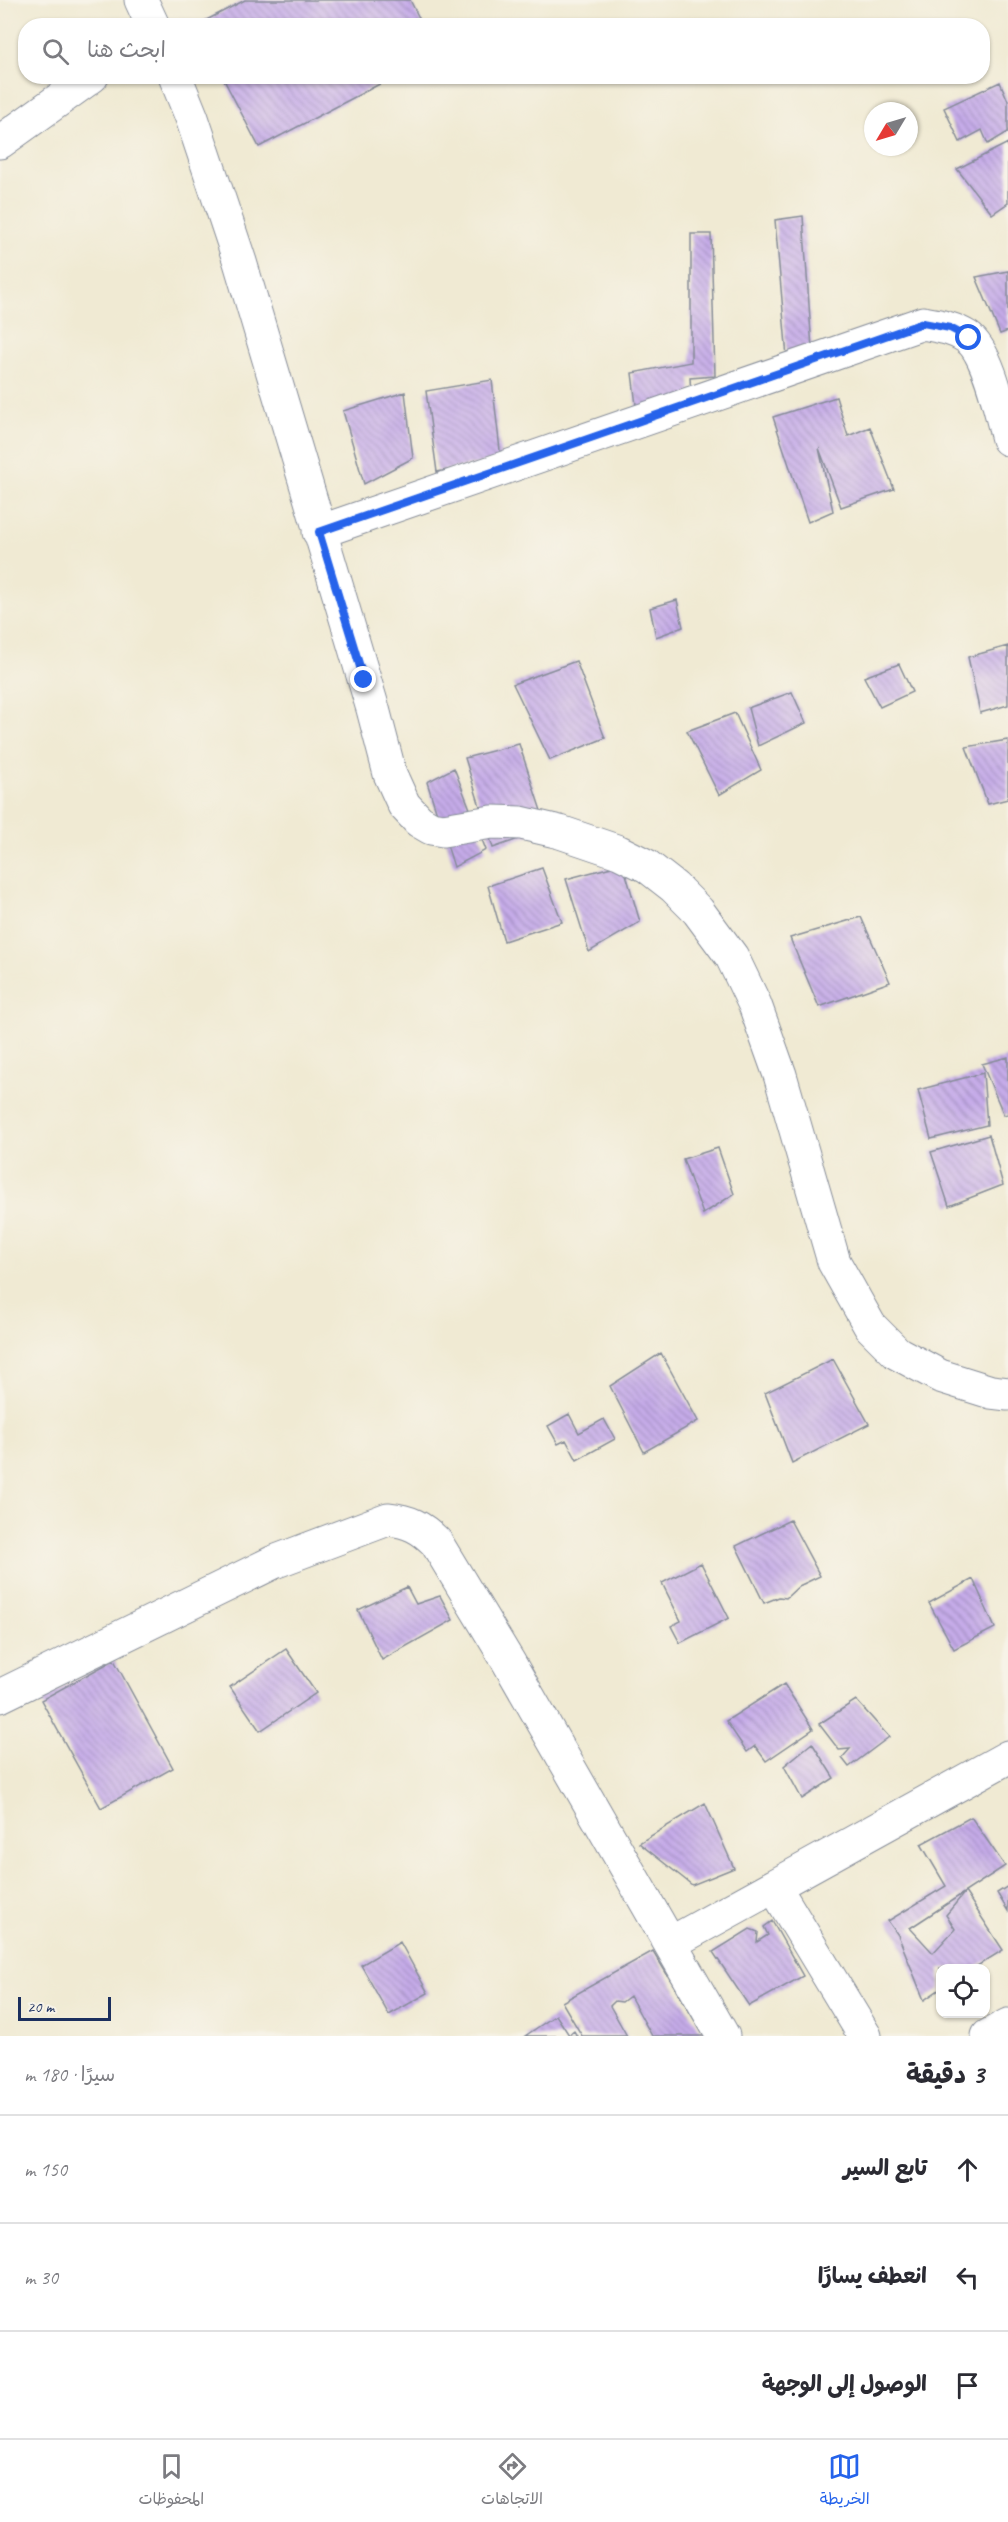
<!DOCTYPE html>
<html lang="ar">
<meta charset="utf-8">
<style>
body{margin:0;font-family:Caveat,"Playpen Sans Arabic",sans-serif;background:#f2f2f3;color:#2b2b33;direction:rtl}
.controls{position:absolute;right:18px;bottom:18px;display:grid;overflow:hidden;border-radius:12px;box-shadow:0 2px 4px #0004}
.controls button{width:54px;height:54px;display:grid;place-items:center;padding:0;border:0;border-bottom:2px solid #e1e1e2;background:#fff;color:#2b2b33;font:30px sans-serif}
.compass{position:absolute;left:864px;top:102px;width:54px;height:54px;border-radius:50%;background:#fff;box-shadow:0 2px 4px #0004;rotate:232deg}
.scale{position:absolute;left:18px;bottom:15px;width:93px;box-sizing:border-box;padding-left:6px;border:3px solid #1b2f5e;border-top:0;font-size:16px;line-height:21px;white-space:nowrap;color:#1b2f5e;-webkit-text-stroke:4px #f7f3e8;paint-order:stroke}
.stop{position:absolute;width:18px;height:18px;margin:-14px;border:4px solid #2563eb;border-radius:50%;background:#fff}
.stop.end{background:#2563eb;border-color:#fff;box-shadow:0 2px 6px #0008}
.list{margin:0;padding:0;list-style:none}
h2{display:flex;justify-content:space-between;align-items:center;height:78px;margin:0;padding:0 24px;font-size:26px}
h2 small{font-size:20px;font-weight:400;color:#7c7c81}
.list li{display:grid;grid-template-columns:39px 1fr auto;gap:18px;align-items:center;box-sizing:border-box;height:108px;padding:0 24px;border-top:2px solid #e1e1e2}
.list b{display:block;font-size:22px;white-space:nowrap}
.list em{font-size:20px;font-style:normal;color:#7c7c81}
.icon{flex:none;width:33px;height:33px;fill:none;stroke:currentColor;stroke-width:2;stroke-linecap:round;stroke-linejoin:round}
.map{position:relative;flex:none;width:1008px;height:2036px;overflow:hidden;direction:ltr}
.search{position:absolute;background:#fff;box-shadow:0 2px 4px #0004;left:18px;right:18px;top:18px;height:66px;display:flex;align-items:center;gap:15px;box-sizing:border-box;padding:0 21px;border-radius:24px;color:#7c7c81;font-size:22px}
.sheet{height:402px;background:#fff}
nav{display:flex;justify-content:space-around;align-items:center;box-sizing:border-box;height:84px;border-top:2px solid #e1e1e2;background:#fff;font-size:16px;color:#7c7c81}
nav a{display:grid;justify-items:center;gap:3px}
nav .on{color:#2563eb}
.map>svg:first-child{display:block}
.building{fill:url(#building-back-hatch);fill-rule:evenodd}
.lines{fill:none;stroke-linecap:round;stroke-linejoin:round}
.minor-casing{stroke:#868c98;stroke-width:35}
.minor{stroke:#fff;stroke-width:33}
.route{stroke:#2563eb;stroke-width:8}
</style>
<div class="map">
<svg width="1008" height="2036" viewBox="0 0 1008 2036">
<defs>
<pattern id="building-back-hatch" width="6" height="6" patternUnits="userSpaceOnUse" patternTransform="scale(1.5)"><rect width="6" height="6" fill="#c6ace9"/><path d="M-1 5l2 2M0 0l6 6M5-1l2 2" fill="none" stroke="#a08cc0"/></pattern>
</defs>
<rect width="100%" height="100%" fill="#f7f3e8"/>
<filter id="ink" filterUnits="userSpaceOnUse"><feTurbulence type="fractalNoise" baseFrequency=".0167" numOctaves="2"/><feDisplacementMap in="SourceGraphic" scale="12" xChannelSelector="R" yChannelSelector="G"/><feConvolveMatrix kernelMatrix="1 2 1 2 8 2 1 2 1" color-interpolation-filters="sRGB"/></filter>
<filter id="wash" filterUnits="userSpaceOnUse"><feTurbulence type="fractalNoise" baseFrequency=".008" numOctaves="4" result="noise"/><feDisplacementMap in="SourceGraphic" scale="24" xChannelSelector="R" yChannelSelector="G"/><feGaussianBlur stdDeviation="1.35" result="paint"/><feColorMatrix in="noise" values="0 0 0 0 0 0 0 0 0 0 0 0 0 0 0 0 0 1.4 0 .05"/><feComposite in="paint" operator="in"/></filter>
<g filter="url(#wash)">
<rect width="100%" height="100%" fill="#f0ead3"/>
<g id="blocks">
<path class="building" d="M245,0H410L423,26H195Z
M222,76H395L259,147Z
M1000,82L1008,101V132L988,144L982,130L960,142L944,108Z
M1008,143V203L992,214L957,169Z
M803,216L812,349L787,357L775,220Z
M691,234H711L715,376L690,378L691,394L638,421L632,373L691,362Z
M1008,271V331L1000,334L976,277Z
M492,380L501,459L437,472L426,391Z
M405,392L413,458L364,484L343,411Z
M836,397L848,436L870,427L894,489L841,507L819,448L833,511L808,522L773,417Z
M677,600L683,627L656,637L650,608Z
M1008,646V705L980,713L968,657Z
M576,661L605,738L550,760L513,684Z
M899,664L912,692L880,707L864,677Z
M792,692L806,723L758,746L748,708Z
M735,713L761,770L719,795L687,731Z
M1008,740V799L988,804L966,747Z
M519,744L547,829L493,848L465,758Z
M454,768L486,850L454,867L427,782Z
M623,864L640,922L589,952L566,879Z
M542,868L562,922L504,941L488,886Z
M861,917L890,982L819,1007L790,938Z
M1008,1057V1114L1004,1115L982,1064Z
M983,1073L987,1125L931,1139L918,1090Z
M989,1135L1003,1185L949,1206L931,1152Z
M718,1148L734,1194L703,1214L683,1159Z
M661,1353L698,1421L644,1452L610,1386Z
M833,1359L869,1424L792,1463L765,1393Z
M569,1414L579,1433L604,1419L615,1439L577,1460L566,1440L558,1444L548,1426Z
M790,1520L820,1576L799,1586L786,1598L779,1597L764,1603L736,1546Z
M701,1563L729,1618L680,1643L671,1626L681,1621L662,1583Z
M973,1579L995,1628L954,1649L929,1603Z
M407,1587L416,1604L440,1596L453,1620L382,1660L358,1610Z
M286,1649L316,1693L260,1731L230,1687Z
M114,1660L173,1768L101,1808L41,1700Z
M784,1684L813,1729L766,1761L755,1746L747,1752L726,1721Z
M856,1700L889,1737L849,1767L842,1758L850,1749L839,1750L819,1724Z
M812,1743L834,1778L802,1799L784,1766Z
M705,1803L734,1868L692,1885L639,1843Z
M971,1817L1005,1866L965,1892L1003,1950L974,1968H940V1989L924,2000L898,1935L888,1921L946,1886L921,1844ZM965,1892L946,1915L955,1929L933,1953L910,1928Z
M1008,1886V1911L997,1893Z
M772,1921L803,1976L749,2006L713,1952L750,1929L758,1932L757,1942L768,1935L764,1927Z
M400,1942L428,1993L389,2015L361,1965Z
M653,1951L704,2036H652L630,1996L622,2002L615,2001L610,2006L627,2036H582L562,2002Z
M556,2015L569,2035L574,2031L577,2036H525Z"/>
</g>
</g>
<g filter="url(#ink)">
<use href="#blocks" fill-opacity="0" stroke="#868c98" stroke-width="1.5"/>
<g class="lines">
<g class="minor-casing">
<path id="minor" d="M141,0L153,26
M175,76L192,118L240,262L373,709L390,774L404,805L419,821L431,828L443,830L492,822L521,823L560,832L619,852L647,866L674,887L698,911L732,957L755,1005L780,1075L834,1262L870,1326L897,1353L940,1376L991,1392L1008,1394
M0,142L92,76
M319,532L923,323C939,326 953,328 967,337C989,352 1001,414 1008,439
M0,1696L274,1562L388,1519C409,1521 421,1527 436,1542L508,1661L723,2036
M774,1886L865,2036
M671,1943L1008,1757
M988,2036L1008,2025"/>
</g>
<use href="#minor" class="minor"/>
</g>
</g>
<g class="lines" filter="url(#ink)">
<path class="route" d="M364,680L319,532L923,323L950,328L969,338"/>
</g>
</svg>
<div class="controls">
<button><svg class="icon" aria-label="locate" viewBox="0 0 24 24"><circle cx="12" cy="12" r="6"/><path d="M12 2v4M12 18v4M2 12h4M18 12h4"/></svg></button>
</div>
<svg class="compass" viewBox="-18 -18 36 36"><path d="M0-13l5 13h-10z" fill="#e53935"/><path d="M0 13l5-13h-10z" fill="#7c7c81"/></svg>
<div class="scale">20 m</div>
<div class="stop" style="left:969px;top:338px"></div>
<div class="stop end" style="left:364px;top:680px"></div>
<div class="search"><svg class="icon" aria-label="search" viewBox="0 0 24 24"><circle cx="10" cy="10" r="6"/><path d="M15 15l6 6"/></svg>ابحث هنا</div>
</div>
<section class="sheet">
<h2>3 دقيقة<small>سيرًا · 180 m</small></h2>
<ul class="list">
<li><svg class="icon" aria-label="ahead" viewBox="0 0 24 24"><path d="M12 20V5M6 11l6-6 6 6"/></svg><div><b>تابع السير</b></div><em>150 m</em></li>
<li><svg class="icon" aria-label="left" viewBox="0 0 24 24"><path d="M17 20v-9H6M10 6l-5 5 5 5"/></svg><div><b>انعطف يسارًا</b></div><em>30 m</em></li>
<li><svg class="icon" aria-label="arrive" viewBox="0 0 24 24"><path d="M6 21V4h12l-3 4 3 4H6"/></svg><div><b>الوصول إلى الوجهة</b></div></li>
</ul>
</section>
<nav>
<a class="on"><svg class="icon" aria-label="map" viewBox="0 0 24 24"><path d="M3 6l6-2 6 2 6-2v14l-6 2-6-2-6 2zM9 4v14M15 6v14"/></svg>الخريطة</a>
<a><svg class="icon" aria-label="directions" viewBox="0 0 24 24"><path d="M12 3l9 9-9 9-9-9zM9 14v-3h6M13 9l2 2-2 2"/></svg>الاتجاهات</a>
<a><svg class="icon" aria-label="saved" viewBox="0 0 24 24"><path d="M7 4h10v16l-5-4-5 4z"/></svg>المحفوظات</a>
</nav>
